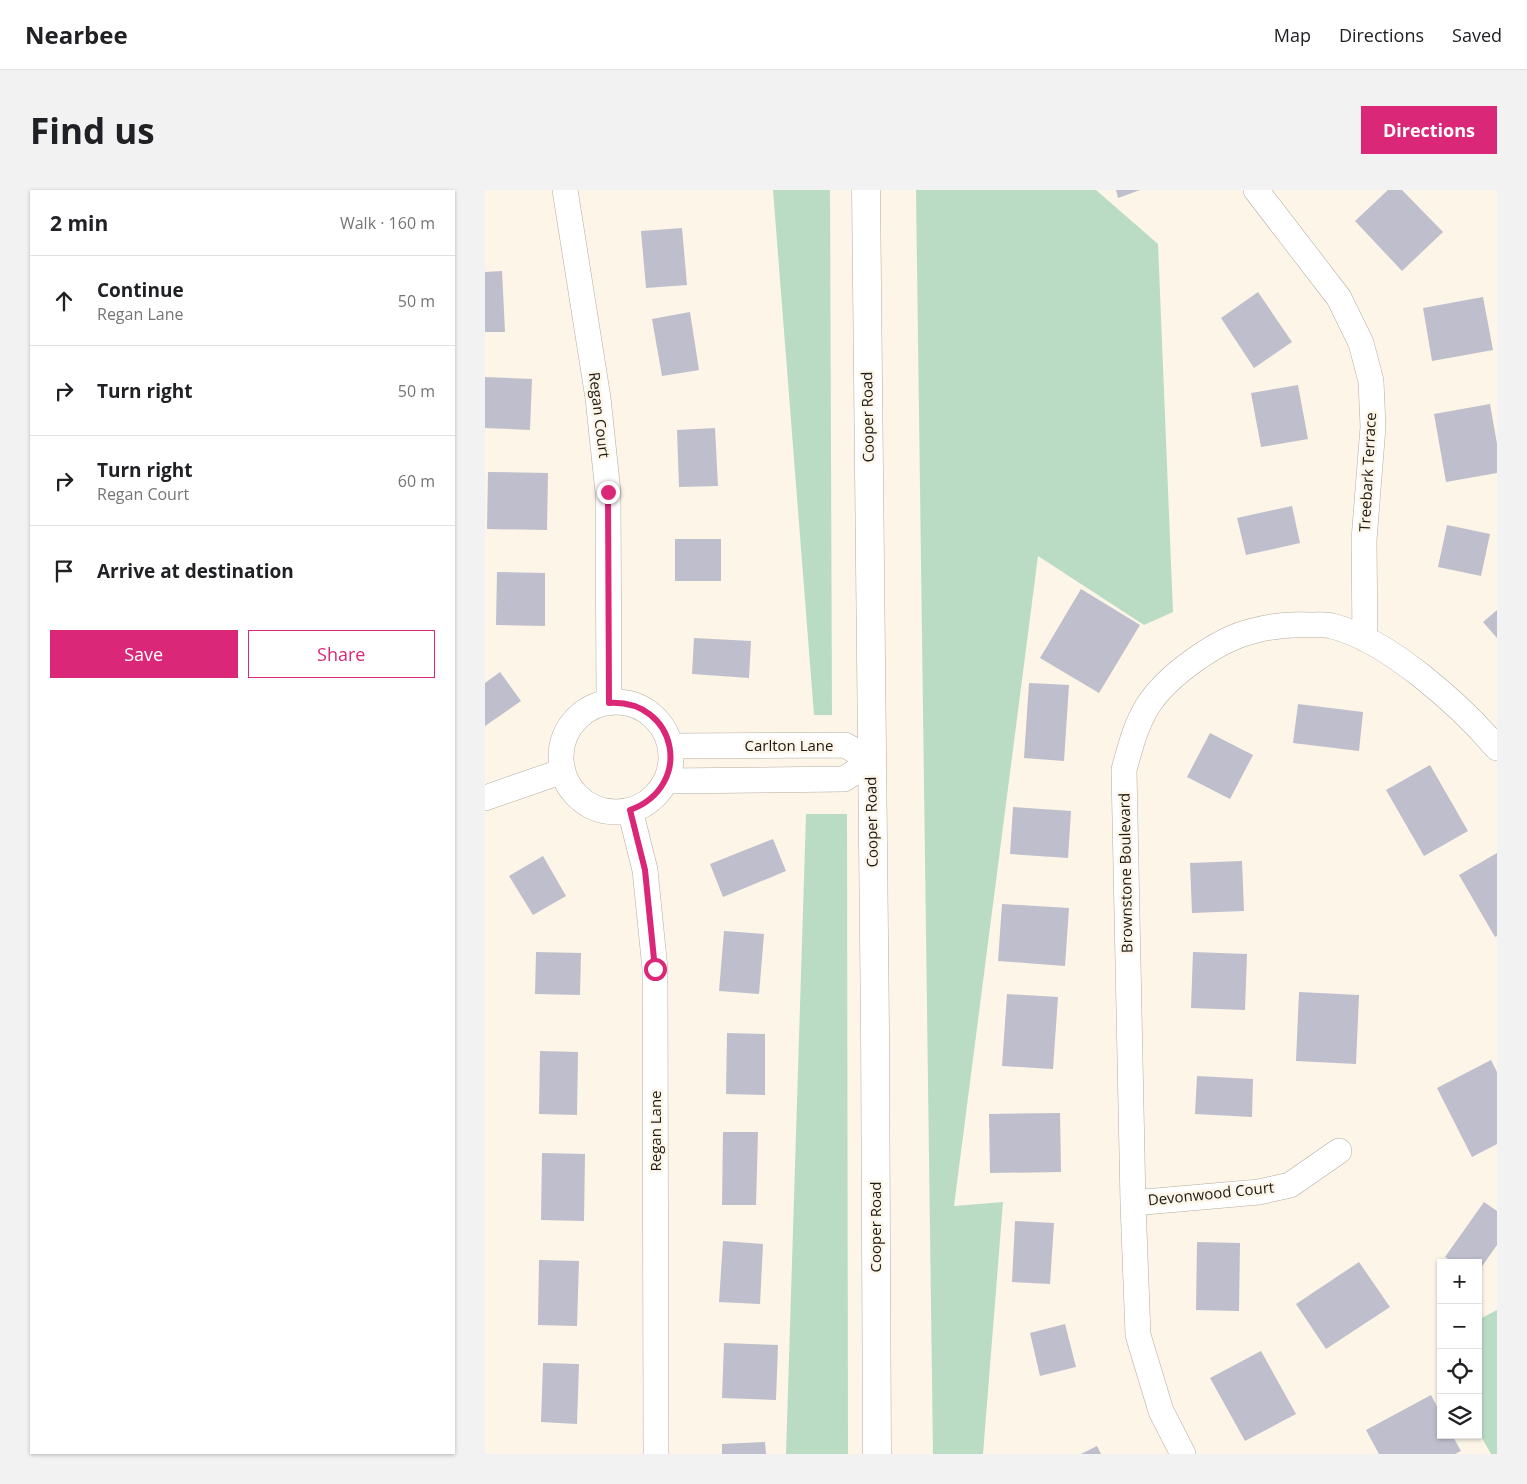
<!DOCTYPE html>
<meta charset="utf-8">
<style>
body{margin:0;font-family:"Open Sans",sans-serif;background:#f2f2f2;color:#202124}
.controls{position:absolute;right:15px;bottom:15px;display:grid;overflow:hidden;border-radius:0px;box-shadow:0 1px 4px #0004}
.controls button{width:45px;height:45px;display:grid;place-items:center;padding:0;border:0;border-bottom:1px solid #e0e0e0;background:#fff;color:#202124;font:25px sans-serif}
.stop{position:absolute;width:15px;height:15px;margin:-11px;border:4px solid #db2777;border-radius:50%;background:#fff}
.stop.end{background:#db2777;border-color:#fff;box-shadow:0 1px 5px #0008}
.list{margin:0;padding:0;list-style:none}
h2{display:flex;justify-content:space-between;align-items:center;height:65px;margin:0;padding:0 20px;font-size:21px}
h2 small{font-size:16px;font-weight:400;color:#757577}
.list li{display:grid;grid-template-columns:32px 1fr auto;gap:15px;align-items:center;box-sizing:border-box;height:90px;padding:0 20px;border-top:1px solid #e0e0e0}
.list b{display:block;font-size:19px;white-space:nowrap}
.list p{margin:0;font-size:16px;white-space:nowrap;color:#757577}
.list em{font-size:16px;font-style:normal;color:#757577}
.actions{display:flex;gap:10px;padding:15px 20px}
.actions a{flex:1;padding:11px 0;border:1px solid #db2777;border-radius:0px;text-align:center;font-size:18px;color:#db2777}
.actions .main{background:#db2777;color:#fff}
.icon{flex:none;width:28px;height:28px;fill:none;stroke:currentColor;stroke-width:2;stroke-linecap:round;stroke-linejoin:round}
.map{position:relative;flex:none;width:1012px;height:1264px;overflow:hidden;border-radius:0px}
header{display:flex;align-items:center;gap:30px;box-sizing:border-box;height:70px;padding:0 25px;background:#fff;border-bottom:1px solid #e0e0e0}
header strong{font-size:24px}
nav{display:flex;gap:28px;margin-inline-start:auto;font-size:18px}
.intro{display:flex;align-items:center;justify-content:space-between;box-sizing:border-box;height:120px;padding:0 30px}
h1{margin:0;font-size:35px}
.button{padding:12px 22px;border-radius:0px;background:#db2777;color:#fff;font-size:18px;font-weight:700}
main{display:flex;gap:30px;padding:0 30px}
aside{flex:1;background:#fff;border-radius:0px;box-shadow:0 1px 4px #0004}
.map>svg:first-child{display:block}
.green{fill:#badcc4}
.building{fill:#bfbecc}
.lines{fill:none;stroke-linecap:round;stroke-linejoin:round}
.minor-casing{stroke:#b3aca0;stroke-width:26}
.tertiary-casing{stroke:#b3aca0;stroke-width:29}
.minor{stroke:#fff;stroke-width:25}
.tertiary{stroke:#fff;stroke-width:28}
.route{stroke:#db2777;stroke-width:6}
.labels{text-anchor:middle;stroke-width:5;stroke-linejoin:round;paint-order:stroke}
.street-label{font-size:15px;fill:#1d1a16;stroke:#fcf5e8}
</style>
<header>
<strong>Nearbee</strong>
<nav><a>Map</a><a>Directions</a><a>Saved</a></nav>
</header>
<div class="intro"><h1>Find us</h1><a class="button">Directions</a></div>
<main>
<aside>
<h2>2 min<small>Walk · 160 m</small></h2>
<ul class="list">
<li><svg class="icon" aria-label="ahead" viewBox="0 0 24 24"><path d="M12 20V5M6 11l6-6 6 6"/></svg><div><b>Continue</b><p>Regan Lane</p></div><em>50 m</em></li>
<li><svg class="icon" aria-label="right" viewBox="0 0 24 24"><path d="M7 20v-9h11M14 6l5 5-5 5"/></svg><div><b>Turn right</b></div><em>50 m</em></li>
<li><svg class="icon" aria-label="right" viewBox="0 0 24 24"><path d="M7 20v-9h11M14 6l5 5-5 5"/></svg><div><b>Turn right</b><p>Regan Court</p></div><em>60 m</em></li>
<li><svg class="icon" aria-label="arrive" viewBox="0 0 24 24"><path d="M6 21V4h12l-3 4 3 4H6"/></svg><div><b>Arrive at destination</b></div></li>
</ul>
<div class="actions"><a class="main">Save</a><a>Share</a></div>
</aside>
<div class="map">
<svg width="1012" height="1264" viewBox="0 0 1012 1264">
<rect width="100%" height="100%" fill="#fcf5e8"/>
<path class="green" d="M288,0H345L347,525H329Z
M431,0H611L673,54L688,422L659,435L553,366L469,1016L518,1012L498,1264H448Z
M321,624H362L363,1264H301Z
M1012,1120V1264H1006L993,1241V1130Z"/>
<path class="building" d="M631,0H655L633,8Z
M903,0H917L958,42L917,81L870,31Z
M197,38L202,95L161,98L156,41Z
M17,81L20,142H0V82Z
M773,102L807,152L769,178L736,128Z
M998,107L1008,160L947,171L938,118Z
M205,122L214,180L177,186L167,129Z
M0,187L47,189L45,240L0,238Z
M813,195L823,249L776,257L766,203Z
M1005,214L1012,254V283L961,292L949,224Z
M230,238L233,296L194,297L192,240Z
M3,282L63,283L62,340L2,339Z
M807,316L815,353L761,365L752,328Z
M962,335L1005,344L996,386L953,377Z
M190,349H236V391H190Z
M12,382L60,383V436L11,435Z
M596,399L655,435L614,503L555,468Z
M1012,420V448L998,432Z
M209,448L266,451L264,488L207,484Z
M15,482L36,511L0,536V493Z
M544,493L584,495L579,571L539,568Z
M813,514L878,522L874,561L808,553Z
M725,543L768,565L745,609L702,587Z
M945,575L983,641L939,666L901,600Z
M528,617L586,621L583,668L525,664Z
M288,649L301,681L238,707L225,674Z
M1012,663V746L1010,747L974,685Z
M58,666L81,706L48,725L24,686Z
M757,671L759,721L707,723L705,673Z
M517,714L584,718L580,776L513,771Z
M239,741L279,744L274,804L234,801Z
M51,762L96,763L95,805L50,804Z
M708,762L762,764L760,820L706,818Z
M814,802L874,805L871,874L811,871Z
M522,804L573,807L568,879L517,876Z
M242,843L280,844V905L241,904Z
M55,861L93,862L92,925L54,924Z
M1006,870L1012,882V954L987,967L952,898Z
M712,886L768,889L767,927L710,924Z
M575,923L576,982L505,983L504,924Z
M238,942H273L271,1015H237Z
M57,963L100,964L99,1031L56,1030Z
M999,1012L1012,1021V1055L993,1082V1073H969L960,1067Z
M530,1031L569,1033L565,1094L527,1092Z
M238,1051L278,1054L275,1114L234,1112Z
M712,1052L755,1053L754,1121L711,1120Z
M54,1070L94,1071L92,1136L53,1135Z
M874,1072L905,1117L841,1159L811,1114Z
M580,1134L591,1177L555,1186L545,1143Z
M239,1153L293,1155L291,1210L237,1208Z
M776,1161L811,1224L760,1251L725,1188Z
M58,1173L94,1174L92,1234L56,1232Z
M946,1205L956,1224V1245H967L976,1261L970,1264H894L881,1240Z
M280,1252L281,1264H237V1254Z
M612,1256L616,1264H596Z"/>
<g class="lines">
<g class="minor-casing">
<path id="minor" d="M80,0L113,208L123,302L124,513
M771,0L854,108L876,153L886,191L888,237L879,350L880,449
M76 567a55 55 0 1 1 110 0a55 55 0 1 1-110 0Z
M181,591L359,589L387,571L360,555L185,556
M0,608L78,581
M145,620L160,680L170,779L171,1264
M648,1013L774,1002L805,995L854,961
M698,1264L676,1221L653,1145L648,1013L639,580C645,558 650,537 662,517C681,486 733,449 768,441C786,436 805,434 824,435C831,435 840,434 847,436C903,450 974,514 1012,558"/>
</g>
<g class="tertiary-casing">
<path id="tertiary" d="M381,0L390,839L392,1264"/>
</g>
<use href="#minor" class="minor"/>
<use href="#tertiary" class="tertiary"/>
</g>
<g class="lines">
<path class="route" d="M123,302L124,513C192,509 210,596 145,620L160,680L170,779"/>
</g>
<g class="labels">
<g class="street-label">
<text transform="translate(114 225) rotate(83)" y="5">Regan Court</text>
<text transform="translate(383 227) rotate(-91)" y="5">Cooper Road</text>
<text transform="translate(883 282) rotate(-87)" y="5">Treebark Terrace</text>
<text x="304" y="561">Carlton Lane</text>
<text transform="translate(387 632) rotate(-91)" y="5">Cooper Road</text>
<text transform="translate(641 683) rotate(-91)" y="5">Brownstone Boulevard</text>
<text transform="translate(171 941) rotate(-90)" y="5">Regan Lane</text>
<text transform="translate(726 1004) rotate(-6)" y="5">Devonwood Court</text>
<text transform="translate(391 1037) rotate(-90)" y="5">Cooper Road</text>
</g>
</g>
</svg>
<div class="controls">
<button>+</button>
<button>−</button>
<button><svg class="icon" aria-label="locate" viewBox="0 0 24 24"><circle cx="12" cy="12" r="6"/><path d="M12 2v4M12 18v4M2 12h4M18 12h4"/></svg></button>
<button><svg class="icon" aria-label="layers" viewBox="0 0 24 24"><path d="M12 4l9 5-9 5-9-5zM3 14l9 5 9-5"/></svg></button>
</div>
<div class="stop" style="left:170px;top:779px"></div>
<div class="stop end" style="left:123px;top:302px"></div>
</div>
</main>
